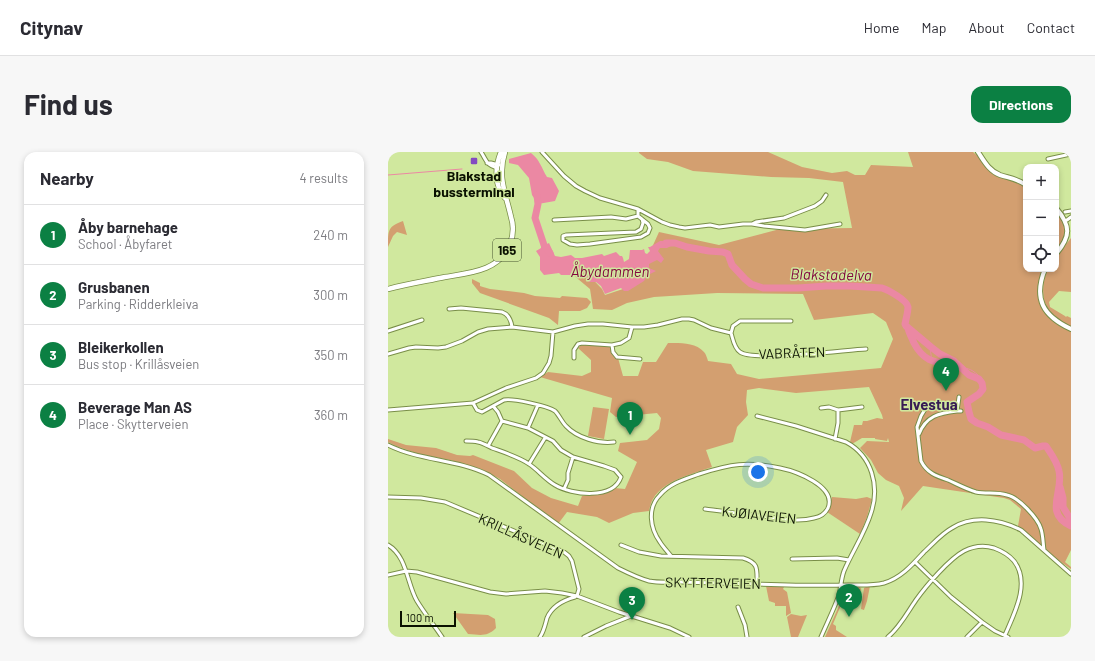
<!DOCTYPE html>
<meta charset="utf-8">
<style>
body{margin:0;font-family:Barlow,sans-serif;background:#f7f7f7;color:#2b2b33}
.controls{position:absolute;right:12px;top:12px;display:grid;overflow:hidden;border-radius:8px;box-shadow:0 2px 6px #0003}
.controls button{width:36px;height:36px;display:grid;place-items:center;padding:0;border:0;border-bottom:1px solid #e1e1e2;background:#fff;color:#2b2b33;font:20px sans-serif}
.scale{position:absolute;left:12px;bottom:10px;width:56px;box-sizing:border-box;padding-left:4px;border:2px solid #0a1100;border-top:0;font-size:11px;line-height:14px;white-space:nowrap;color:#0a1100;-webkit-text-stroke:3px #d0e89e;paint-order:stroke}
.you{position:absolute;left:370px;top:320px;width:14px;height:14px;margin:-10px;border:3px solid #fff;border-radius:50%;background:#1a73e8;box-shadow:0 0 0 6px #1a73e833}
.badge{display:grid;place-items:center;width:26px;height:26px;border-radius:50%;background:#0b8043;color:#fff;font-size:13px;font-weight:700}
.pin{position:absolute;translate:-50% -33px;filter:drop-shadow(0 1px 2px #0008)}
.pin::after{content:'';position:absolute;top:21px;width:14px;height:12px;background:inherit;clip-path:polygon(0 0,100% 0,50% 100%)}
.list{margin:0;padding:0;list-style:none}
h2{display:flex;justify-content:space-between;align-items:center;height:52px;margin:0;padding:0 16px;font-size:17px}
h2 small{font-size:13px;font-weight:400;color:#7c7c81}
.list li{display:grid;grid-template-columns:26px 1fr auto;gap:12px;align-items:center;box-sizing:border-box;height:60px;padding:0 16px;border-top:1px solid #e1e1e2}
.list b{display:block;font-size:15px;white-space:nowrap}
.list p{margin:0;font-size:13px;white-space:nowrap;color:#7c7c81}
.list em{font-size:13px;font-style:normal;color:#7c7c81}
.icon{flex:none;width:22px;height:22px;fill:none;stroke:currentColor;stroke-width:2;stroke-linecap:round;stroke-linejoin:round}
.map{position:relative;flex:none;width:683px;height:485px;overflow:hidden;border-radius:12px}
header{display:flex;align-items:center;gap:24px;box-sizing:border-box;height:56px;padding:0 20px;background:#fff;border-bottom:1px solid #e1e1e2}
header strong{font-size:19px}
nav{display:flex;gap:22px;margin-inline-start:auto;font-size:14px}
.intro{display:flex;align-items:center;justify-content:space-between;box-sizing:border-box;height:96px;padding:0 24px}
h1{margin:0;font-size:28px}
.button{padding:10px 18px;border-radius:12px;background:#0b8043;color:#fff;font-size:14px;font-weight:700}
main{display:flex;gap:24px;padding:0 24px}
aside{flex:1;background:#fff;border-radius:12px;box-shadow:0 2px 6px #0003}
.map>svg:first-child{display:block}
.green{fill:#d39f70}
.water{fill:#eb88a3}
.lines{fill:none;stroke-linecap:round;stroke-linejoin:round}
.stream{stroke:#eb88a3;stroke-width:1}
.river{stroke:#eb88a3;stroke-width:7}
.minor-casing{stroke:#798e48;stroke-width:5}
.secondary-casing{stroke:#798e48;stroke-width:6}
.primary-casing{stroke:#798e48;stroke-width:6}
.minor{stroke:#fff;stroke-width:3}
.secondary{stroke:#fff;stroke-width:4}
.primary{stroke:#fff;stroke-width:4.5}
.poi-dot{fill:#834ac1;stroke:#d0e89e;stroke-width:1.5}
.labels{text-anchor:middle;stroke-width:3;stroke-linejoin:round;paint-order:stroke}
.shield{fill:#d0e89e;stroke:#45522f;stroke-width:1}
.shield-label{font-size:13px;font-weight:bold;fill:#0a1100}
.poi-label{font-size:14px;font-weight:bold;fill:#0a1100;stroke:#d0e89e}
.street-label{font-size:14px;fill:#0a1100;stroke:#d0e89e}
.water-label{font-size:15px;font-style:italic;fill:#83083f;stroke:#d0e89e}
.neighbourhood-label{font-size:15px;font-weight:bold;fill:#371b54;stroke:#d0e89e}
</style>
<header>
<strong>Citynav</strong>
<nav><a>Home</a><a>Map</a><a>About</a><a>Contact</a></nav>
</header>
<div class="intro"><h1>Find us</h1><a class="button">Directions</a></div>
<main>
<aside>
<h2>Nearby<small>4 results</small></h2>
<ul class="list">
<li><span class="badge">1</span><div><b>Åby barnehage</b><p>School · Åbyfaret</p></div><em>240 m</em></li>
<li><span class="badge">2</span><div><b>Grusbanen</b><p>Parking · Ridderkleiva</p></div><em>300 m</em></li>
<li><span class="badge">3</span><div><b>Bleikerkollen</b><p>Bus stop · Krillåsveien</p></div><em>350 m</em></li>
<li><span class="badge">4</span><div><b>Beverage Man AS</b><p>Place · Skytterveien</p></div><em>360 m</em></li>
</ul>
</aside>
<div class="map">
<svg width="683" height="485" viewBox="0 0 683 485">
<rect width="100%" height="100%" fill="#d0e89e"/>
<path class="green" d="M251,0H380L414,15L444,21L459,19L467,23H477L483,13L525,15L520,0H585L603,16L638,33V117H657L654,122L653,145L658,158L665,164L683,177V398L677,410L683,415V417L670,408L630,374L633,357L622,348L616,346L535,334L513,359L516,346L511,334L498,328L490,321L483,308L472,296L479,289L501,290L500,286L499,289L487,287V286H474L464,292L462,290L466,273H474L475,269H479L489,266L495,267L494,263L481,235L408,241L371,236L359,238L358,250L360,263L349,275L345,290L318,298L324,315C305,322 276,328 265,347C263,350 262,355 261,359L245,361L221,371L209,365L179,360L170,372L112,327L93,317L62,308L31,302L8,294L0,290V287L18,293L48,296L69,303L82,304L85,303L126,319L144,336L163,346L190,354L194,344L215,341L226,336L237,337L249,310L230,299L232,291L259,288L271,277L273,266L269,261L228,265L222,260L224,246L152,225L160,220L194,224L203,220V208L190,196L193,193L222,194C223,201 224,204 230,206L235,224H250L255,210H268L280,191C292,191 307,190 316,200C318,202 319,206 320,209L343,212L349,222L371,227L493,216L505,187L498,170L485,161L426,168L415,142L329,141L266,145L239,151L224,158L205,157L202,137L184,122L192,114L214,137L217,143L247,133L271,80L331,93L392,77L464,76L455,30L421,26L383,25L305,19L280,10L259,7L251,1Z
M668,56C683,74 683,82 668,101Z
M15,69L19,83L9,80L5,84L0,95C0,77 0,75 15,69Z
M683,86V140L671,139L661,150L662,155L677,164L678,165L679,164L683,166V175C675,170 665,165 660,157C653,147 654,128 660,117H668V105Z
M84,127L92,131V134L95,135L102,137L136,141L147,144L172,146L174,144L199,146L203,150L199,156L192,159H171L170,173L161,166L92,141L84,131Z
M205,255L221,257L216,287L200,284Z
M444,345L468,347L479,345L484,347L479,365L472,382L439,360L441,356Z
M378,434L396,435L395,437L399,440L403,461L398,464V454H387V451L381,449Z
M471,434L473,437L471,442H468L463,454L456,451L453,453L445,472L448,474V478L459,485H437L459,436Z
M482,434L479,449L476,458L473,457L476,436L478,435Z
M65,461L100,463L107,467L108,476C99,485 93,483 80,482Z
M403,462L413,464L419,463L410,485H403L399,465Z"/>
<path class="water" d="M143,1C152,8 153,15 159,25L164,26L171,39L167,49L150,52L144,43L141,26L130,13L121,11V7Z
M272,89H284L288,93H285L279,96H272L270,99L276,107L273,111L269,108L261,112V116L268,119L260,123L256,129L240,139H236L233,136L217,142L213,134L208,130H201L198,126V123L195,120L194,118L191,117L182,123H173L171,121L156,123L152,118V105L148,99L153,96V95L161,91L167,104L173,105L183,103L187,106H194L214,102L216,104L228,100L232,104H234L235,106L236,110L241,107L242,98H254L256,97L257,101L259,102L262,99L260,95H262Z"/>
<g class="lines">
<path class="stream" d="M0,23L74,17
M542,195L544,210
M574,216C581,216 584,218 590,223L591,227"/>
<path class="river" d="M149,43L150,52L147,66L156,93L162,101
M278,91H287L299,95L321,99L335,100L340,102L344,113L357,127L363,132L375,136H410L438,134H462L494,136C500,138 519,148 520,155C520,160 518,167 517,172L518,174L543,195L552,202L566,209L581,223L591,227L594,231L595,237L591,242L579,250L581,260L583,267L589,271L600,275L613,283L636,288L647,296L655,294H658C663,302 669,309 671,319C676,340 655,361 683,374
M520,176C521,181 524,186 526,191C537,212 549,210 571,214
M672,335L675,346V355L683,368"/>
<g class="minor-casing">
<path id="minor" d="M93,0C99,9 98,13 109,16
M154,0L176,24L188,34L197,39L212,46L250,57L274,70L282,73L291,75L297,76L322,73L331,75L355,72H364L368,70L396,66L427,54L434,49L438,43
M660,7L683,2
M99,11H103L111,13
M250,57V64L260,72L262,76L260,81L253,85L202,92L189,93L182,92L175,88V84L178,83L248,80L253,77L255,71L254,67
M677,60L683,59
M166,68L223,65L238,67L250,64
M679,68L683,65
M364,72L376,74L417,78L452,72
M61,157L73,156L114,160C120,162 123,168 124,175
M0,179L34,168
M343,181C345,187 346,196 352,200C365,210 457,198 478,197
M224,193L225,200L229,205L252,207
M0,202L21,196L28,195L50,196L58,195L74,189L90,180L100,177L124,175L165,180L187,174L200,172H215L244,175H256L270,173L294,167H301L306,168L323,176L343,181L345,174L352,169H403
M186,206V198L190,192L194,191L224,193L233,191L241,186L244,175
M571,245L569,259H573
M85,251L89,258L94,260L116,248C124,246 160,254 167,259C171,263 174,270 178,274C189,286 211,292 226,290
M539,254L533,264L529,275L533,309C539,321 548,324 560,328C569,332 578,337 588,340C598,342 609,340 619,343C630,345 650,366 653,377C655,383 655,391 656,398
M433,256L441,255L450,258L474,255
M0,258L85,251L118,236L148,226L155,221L161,211L163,204L165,180
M369,264L408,274L458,290C484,304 492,334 483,361C477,381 464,400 456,419C453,427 453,435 451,443C446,457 439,471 433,485
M140,276L150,253
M531,282C538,264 551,261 569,259
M447,287L450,271V258
M78,289C82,289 86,289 90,290C95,291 100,294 104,296C115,300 131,305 141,312C150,318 157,327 167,333C184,343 225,348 233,325L227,318L216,314L185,305L173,298L165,289L140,276L114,269L110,260L105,254
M0,293C32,309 69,307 101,323L230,416C240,421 250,426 261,429C271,431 283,430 294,430C319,431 344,431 369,432C399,433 430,434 460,433C472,433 484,434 496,431C513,426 525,412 536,400C545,392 553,382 564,376C585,363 611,367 633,378L683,422
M100,294L114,269
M141,312L157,286
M176,337L180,328V321L185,305
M0,345L33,346L57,350L176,400L181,404L184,409L191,437L189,444
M0,393C19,404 19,432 29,449C37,462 46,473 54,485
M233,393L251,400L273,404L355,406C371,411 369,417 369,432
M283,404C280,400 275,395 272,390C262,376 259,356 272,343C282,331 297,327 311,322C343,312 359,309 392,316C407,319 449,334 440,356C437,362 432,365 426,366C411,370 396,367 381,365C360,363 339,360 317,357
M404,407L449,406L461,408
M527,410L563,445L594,470L579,485
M0,423L18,419L29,420L102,440L118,442L157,439L174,441L189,444L231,460L282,476L301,485
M350,455L357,473L359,485
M594,470L607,479L620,485
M152,485C156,479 157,473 159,466C164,454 176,448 187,445
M196,485L218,474L243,464
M500,485C512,475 519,461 528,448C538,434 561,407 576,399C586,394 596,393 606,396C614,399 621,403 626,409C643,431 626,462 617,483
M682,485L683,483"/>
</g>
<g class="secondary-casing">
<path id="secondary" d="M590,0C596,9 601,19 612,23C621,26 630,27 638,33
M668,56C683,74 683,84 668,102
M657,117C645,147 655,164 683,177"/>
</g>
<g class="primary-casing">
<path id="primary" d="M113,0C107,14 106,34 117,46
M0,137C19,132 38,129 57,125C81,121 112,119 122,92C125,84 126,74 123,65C118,42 109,25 117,0"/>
</g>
<use href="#minor" class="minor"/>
<use href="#secondary" class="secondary"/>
<use href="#primary" class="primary"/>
</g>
<rect class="poi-dot" x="82" y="5" width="8" height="8" rx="2"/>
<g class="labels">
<rect class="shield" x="105" y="87" width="28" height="22" rx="3"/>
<g class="shield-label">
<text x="119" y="103">165</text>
</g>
<g class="poi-label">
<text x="86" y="29">Blakstad<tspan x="86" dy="16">bussterminal</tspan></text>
</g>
<g class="street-label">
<text transform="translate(404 201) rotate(-2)" y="5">VABRÅTEN</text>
<text transform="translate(371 363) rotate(6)" y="5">KJØIAVEIEN</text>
<text transform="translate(133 384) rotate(24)" y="5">KRILLÅSVEIEN</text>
<text transform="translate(325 431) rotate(1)" y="5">SKYTTERVEIEN</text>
</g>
<g class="water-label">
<text x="222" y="125">Åbydammen</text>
<text transform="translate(443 123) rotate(1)" y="5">Blakstadelva</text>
</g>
<g class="neighbourhood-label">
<text x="541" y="258">Elvestua</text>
</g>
</g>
</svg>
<div class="controls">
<button>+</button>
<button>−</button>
<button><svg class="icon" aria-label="locate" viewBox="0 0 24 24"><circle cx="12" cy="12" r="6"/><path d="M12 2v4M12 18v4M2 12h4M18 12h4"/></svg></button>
</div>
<div class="scale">100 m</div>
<div class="you"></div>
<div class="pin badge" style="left:242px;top:283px">1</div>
<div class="pin badge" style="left:461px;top:465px">2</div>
<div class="pin badge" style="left:244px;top:468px">3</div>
<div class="pin badge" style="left:558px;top:239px">4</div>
</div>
</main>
